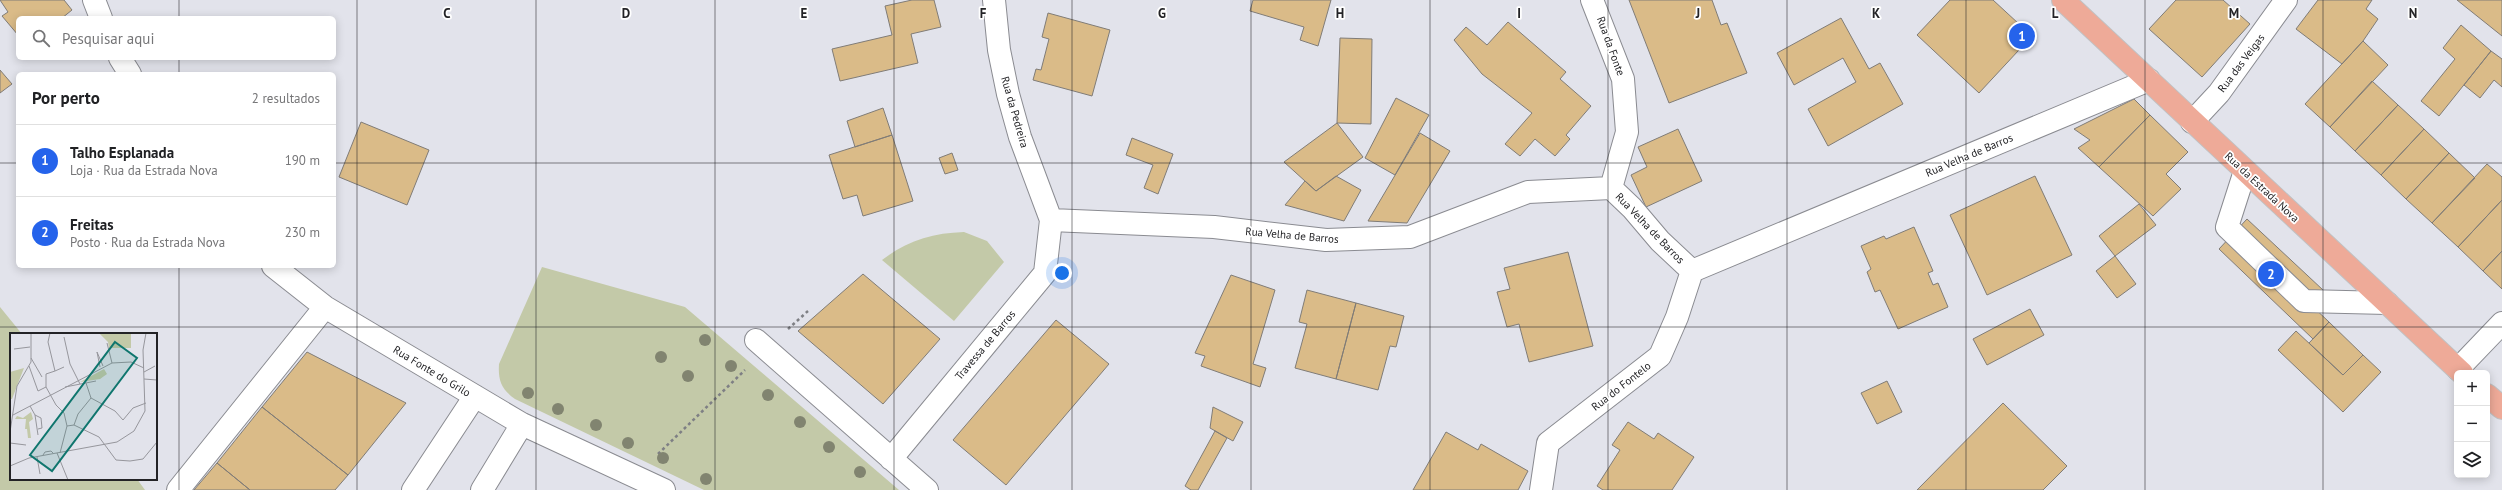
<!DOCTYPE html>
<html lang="pt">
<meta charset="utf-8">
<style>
body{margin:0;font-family:"PT Sans",sans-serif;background:#f2f2f2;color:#202124}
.controls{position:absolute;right:12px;bottom:12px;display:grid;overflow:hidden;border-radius:6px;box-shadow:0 2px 10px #0003}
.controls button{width:36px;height:36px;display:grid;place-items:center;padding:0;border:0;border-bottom:1px solid #e0e0e0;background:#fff;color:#202124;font:20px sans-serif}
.you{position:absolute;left:1062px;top:273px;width:14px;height:14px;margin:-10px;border:3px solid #fff;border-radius:50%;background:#1a73e8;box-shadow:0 0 0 6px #1a73e833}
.badge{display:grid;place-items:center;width:26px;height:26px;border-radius:50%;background:#2563eb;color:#fff;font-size:13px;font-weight:700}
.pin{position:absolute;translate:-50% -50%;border:2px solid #fff;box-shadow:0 1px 4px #0006}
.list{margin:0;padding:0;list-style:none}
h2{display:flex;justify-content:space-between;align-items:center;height:52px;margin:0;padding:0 16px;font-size:17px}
h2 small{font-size:13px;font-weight:400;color:#757577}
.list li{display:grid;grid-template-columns:26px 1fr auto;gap:12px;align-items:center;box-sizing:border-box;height:72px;padding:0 16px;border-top:1px solid #e0e0e0}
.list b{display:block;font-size:15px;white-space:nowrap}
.list p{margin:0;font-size:13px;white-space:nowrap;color:#757577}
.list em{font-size:13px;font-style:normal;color:#757577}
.icon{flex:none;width:22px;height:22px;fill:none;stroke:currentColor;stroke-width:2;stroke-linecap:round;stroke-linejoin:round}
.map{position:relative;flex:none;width:2502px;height:490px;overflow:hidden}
.search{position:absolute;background:#fff;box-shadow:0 2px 10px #0003;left:16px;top:16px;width:320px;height:44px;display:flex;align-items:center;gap:10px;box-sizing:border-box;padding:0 14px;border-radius:6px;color:#757577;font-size:15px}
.panel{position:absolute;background:#fff;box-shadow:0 2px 10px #0003;left:16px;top:72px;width:320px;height:196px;border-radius:6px}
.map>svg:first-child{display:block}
.green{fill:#c3c9a8}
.building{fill:#dabb88;stroke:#807c77}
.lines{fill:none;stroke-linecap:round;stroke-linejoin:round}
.minor-casing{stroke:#8a8b91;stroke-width:24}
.major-casing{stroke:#c1c1c2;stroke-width:24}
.path{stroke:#7e7f84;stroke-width:2.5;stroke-dasharray:3 3;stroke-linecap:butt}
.minor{stroke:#fff;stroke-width:22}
.major{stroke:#eeaa98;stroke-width:22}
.tree{fill:#818470}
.grid{fill:none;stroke:#232326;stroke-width:1;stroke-opacity:0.55}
.labels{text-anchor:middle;stroke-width:3.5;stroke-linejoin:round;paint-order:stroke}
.street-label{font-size:11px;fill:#232326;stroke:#fff}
.inset-road{fill:none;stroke:#96969c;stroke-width:1}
.view{fill:#0f766e;fill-opacity:0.15;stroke:#0f766e;stroke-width:2}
.inset-edge{fill:none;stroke:#232326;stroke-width:2}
.grid-label{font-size:13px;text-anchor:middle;font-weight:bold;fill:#232326;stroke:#fff;stroke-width:3.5;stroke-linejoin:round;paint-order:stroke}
</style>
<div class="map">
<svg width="2502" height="490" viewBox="0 0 2502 490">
<rect width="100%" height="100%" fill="#e2e3eb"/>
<path class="green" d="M964,232L987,241L1004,262L954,321L882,260C907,241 932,233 964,232Z
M542,267L685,307L899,490H704L515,399C501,389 498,380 499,364Z
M0,307L22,334H11V479H137L145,490H0Z"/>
<path class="building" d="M0,0H64L72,10L62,18H18V35L2,16L8,12Z
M912,0H934L941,27L911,34L918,63L840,81L832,49L892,35L885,6Z
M1253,0H1331L1318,46L1300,40L1304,27L1250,11Z
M1629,0H1712L1721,25L1727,23L1747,73L1669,103Z
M1950,0H1993L2032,36L1979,93L1917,35Z
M2176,0H2223L2250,24L2202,77L2149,29Z
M2318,0H2372L2366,9L2378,19L2363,41L2342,64L2296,29Z
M2457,0H2502V36Z
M1048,13L1110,30L1092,96L1033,80L1036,69L1041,70L1049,39L1042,37Z
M1841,18L1869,69L1880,63L1903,104L1828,146L1808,109L1856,82L1843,58L1794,85L1777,53Z
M1508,22L1566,72L1560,79L1591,106L1566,135L1570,139L1555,156L1535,139L1520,156L1505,144L1532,113L1482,74L1454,40L1466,27L1487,45Z
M2461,25L2491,51L2439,116L2421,101L2455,59L2443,48Z
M1340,38L1372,39L1371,124L1337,123Z
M2363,41L2388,65L2330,127L2305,104Z
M2491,51L2502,59V87L2494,80L2480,98L2464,85Z
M0,70L12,84L0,93Z
M2372,81L2398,105L2355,151L2330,127Z
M1396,98L1429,115L1395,175L1365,158Z
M2134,99L2150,115L2099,167L2078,148L2090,140L2074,129Z
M2398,105L2424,129L2381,175L2355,151Z
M883,108L892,135L855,147L847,121Z
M2150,115L2188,152L2166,174L2181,189L2153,216L2099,167Z
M361,122L429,150L407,205L339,177Z
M1337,123L1363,157L1316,191L1284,162Z
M1678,129L1702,181L1646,207L1631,175L1647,167L1638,147Z
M2424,129L2449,153L2406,199L2381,175Z
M1420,133L1450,151L1407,223L1368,221Z
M892,135L913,201L863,216L857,195L843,199L829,155Z
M1132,138L1173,154L1158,194L1144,188L1153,165L1126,155Z
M952,153L958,170L945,174L939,158Z
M2449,153L2475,178L2432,223L2406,199Z
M2487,164L2502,177V200L2458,247L2432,223Z
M1336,176L1361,190L1344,221L1285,205L1305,181L1316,191Z
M2035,176L2072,255L1987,295L1950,215Z
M2502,200V251L2483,271L2458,247Z
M2139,204L2156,225L2115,256L2099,236Z
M2247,219L2323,290L2310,304L2329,322L2313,339L2219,249Z
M1914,227L1933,271L1928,273L1933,285L1938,283L1948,307L1898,329L1880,290L1875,292L1867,272L1871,269L1861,246L1884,236L1886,239Z
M2502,251V289L2483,271Z
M1568,252L1593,346L1529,362L1519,324L1507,327L1497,292L1510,289L1504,268Z
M2115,256L2136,284L2117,298L2096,271Z
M863,274L940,339L883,404L798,331Z
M1231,275L1275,290L1253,364L1266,368L1260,387L1201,366L1205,356L1195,353Z
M1307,290L1356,303L1336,379L1295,368L1307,324L1299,322Z
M1356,303L1404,316L1396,347L1390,346L1378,390L1336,379Z
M2030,309L2044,335L1987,365L1973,339Z
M1056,320L1109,364L1006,485L953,440Z
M2329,322L2363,355L2343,375L2309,343Z
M2296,331L2343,375L2363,355L2381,372L2343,412L2278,350Z
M307,352L406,403L348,475L262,407Z
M1887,381L1902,412L1877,424L1861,393Z
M2003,403L2067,466L2043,490H1917Z
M262,407L348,475L335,490H250L217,463Z
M1213,407L1243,422L1233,441L1210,428Z
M1628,422L1654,439L1658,433L1694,457L1672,490H1603L1597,486L1620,450L1612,445Z
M1215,431L1227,438L1198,490H1191L1185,486Z
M1446,432L1478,450L1481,444L1528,471L1518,490H1413Z
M217,463L250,490H194Z"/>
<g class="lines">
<g class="minor-casing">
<path id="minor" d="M94,0L101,18
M1592,0L1623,79L1627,132L1611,188
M120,58L130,74
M2192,122L2219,93L2286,0
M2245,171L2227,227L2304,301L2387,303
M1051,220L1214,227L1326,240L1410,237L1528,192L1611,188L1632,208L1660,241L1692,271L2149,80
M273,266L325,307L522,424L664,490
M756,340L927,490
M2458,369L2502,323
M891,459L1045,273L1051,220L1020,137L1008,94L999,50L994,0
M178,490L325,307
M413,490L475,396
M482,490L522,424
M1541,490L1548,443L1660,356L1677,317L1692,271"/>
</g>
<g class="major-casing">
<path id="major" d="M2063,0L2462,373
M2487,395L2502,408"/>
</g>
<path class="path" d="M788,329L808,311
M658,454L745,370"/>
<use href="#minor" class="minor"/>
<use href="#major" class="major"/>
</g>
<g class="tree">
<circle cx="705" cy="340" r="6"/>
<circle cx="661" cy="357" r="6"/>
<circle cx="731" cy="366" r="6"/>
<circle cx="688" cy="376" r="6"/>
<circle cx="528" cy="393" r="6"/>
<circle cx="768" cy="395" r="6"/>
<circle cx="558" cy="409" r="6"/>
<circle cx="800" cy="422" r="6"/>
<circle cx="596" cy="425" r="6"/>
<circle cx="628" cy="443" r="6"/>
<circle cx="829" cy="447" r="6"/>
<circle cx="663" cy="458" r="6"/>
<circle cx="860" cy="472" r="6"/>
<circle cx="706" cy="479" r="6"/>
</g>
<path class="grid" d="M179,0V18M357,0V490M536,0V490M715,0V490M894,0V490M1072,0V490M1251,0V490M1430,0V490M1608,0V490M1787,0V490M1966,0V490M2145,0V490M2323,0V490M179,58V74M0,163H18M334,163H2502M179,266V490M0,327H2502"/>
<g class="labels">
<g class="street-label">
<text transform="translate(1611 46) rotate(70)" y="4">Rua da Fonte</text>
<text transform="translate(2241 63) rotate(-53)" y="4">Rua das Veigas</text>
<text transform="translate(1015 112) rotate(74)" y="4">Rua da Pedreira</text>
<text transform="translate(1969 155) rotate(-23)" y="4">Rua Velha de Barros</text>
<text transform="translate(2262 187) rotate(43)" y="4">Rua da Estrada Nova</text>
<text transform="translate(1650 228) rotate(46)" y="4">Rua Velha de Barros</text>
<text transform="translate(1292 235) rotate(5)" y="4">Rua Velha de Barros</text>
<text transform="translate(985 345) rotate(-50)" y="4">Travessa de Barros</text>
<text transform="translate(432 371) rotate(31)" y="4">Rua Fonte do Grilo</text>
<text transform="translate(1621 386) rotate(-38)" y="4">Rua do Fontelo</text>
</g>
</g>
<g transform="translate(10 333)">
<rect width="147" height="147" fill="#e2e3eb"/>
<path d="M89,0H121V15H99L98,9ZM14,35L2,66H0V39ZM94,36L97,41L90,46L70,49ZM21,79L23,86L19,89L21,105H18L17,96H15L16,86H5L7,83L13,85Z" fill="#c3c9a8"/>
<path class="inset-road" d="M40,0L38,9L45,38L54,34M54,4L60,31L70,51M97,10L102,30M4,16L20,14M21,25L32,44M19,33L28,58L36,54M90,34L87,19L93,33M45,38L36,41V54L46,72L54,80L57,93M134,39L145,33M134,46L147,47M76,50L81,65M55,54L86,48M81,65L105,78L113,87L123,75L136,70M20,73L25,82L28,102M3,82L102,30L121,29L134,35M25,82L31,85L32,95L28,96M64,92L89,104L106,127L120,128L133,126L147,109M0,99L7,53L21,29V0M0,110L16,112M47,120L58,147M50,120L57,93L64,92L68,81L81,65M33,122L35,119L41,118L43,120M27,124L30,141M0,133L19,125L107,109L124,98L135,78L133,17L136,0"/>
<path class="view" d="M105,9L127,25L42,138L20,122Z"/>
<rect width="147" height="147" class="inset-edge"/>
</g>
<g class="grid-label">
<text x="447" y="18">C</text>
<text x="626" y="18">D</text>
<text x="804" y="18">E</text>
<text x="983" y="18">F</text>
<text x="1162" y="18">G</text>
<text x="1340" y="18">H</text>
<text x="1519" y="18">I</text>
<text x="1698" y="18">J</text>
<text x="1876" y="18">K</text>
<text x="2055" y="18">L</text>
<text x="2234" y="18">M</text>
<text x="2413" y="18">N</text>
</g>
</svg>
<div class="controls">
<button>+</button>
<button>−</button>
<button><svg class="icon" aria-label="layers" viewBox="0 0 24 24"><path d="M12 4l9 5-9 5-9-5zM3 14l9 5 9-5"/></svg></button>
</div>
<div class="you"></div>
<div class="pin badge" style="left:2022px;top:36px">1</div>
<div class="pin badge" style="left:2271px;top:274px">2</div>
<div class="search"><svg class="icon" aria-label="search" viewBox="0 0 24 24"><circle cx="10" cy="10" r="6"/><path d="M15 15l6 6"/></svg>Pesquisar aqui</div>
<section class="panel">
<h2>Por perto<small>2 resultados</small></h2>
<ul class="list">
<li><span class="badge">1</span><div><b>Talho Esplanada</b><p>Loja · Rua da Estrada Nova</p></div><em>190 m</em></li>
<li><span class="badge">2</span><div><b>Freitas</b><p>Posto · Rua da Estrada Nova</p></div><em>230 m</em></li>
</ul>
</section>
</div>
